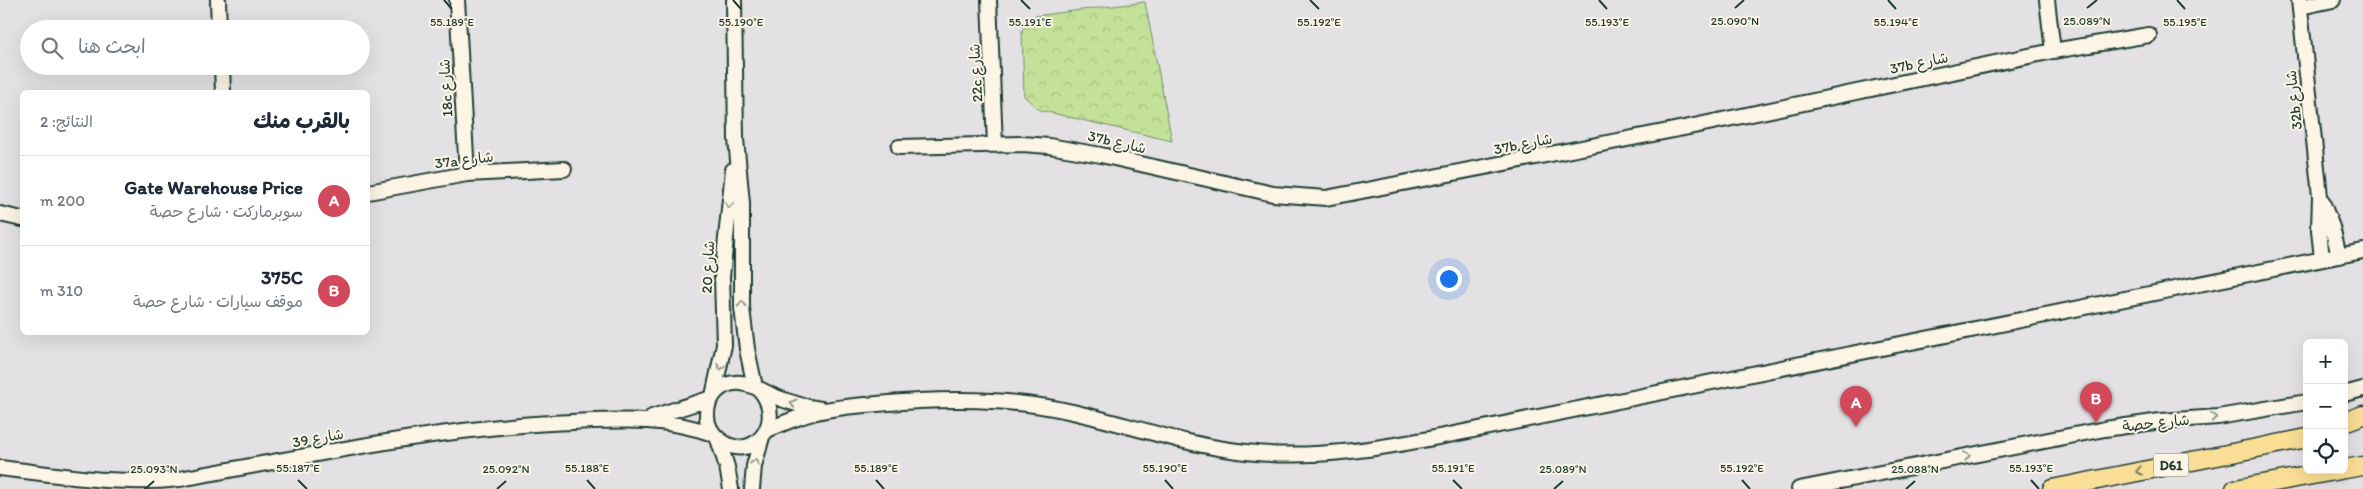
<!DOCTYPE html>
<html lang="ar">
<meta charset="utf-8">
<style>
body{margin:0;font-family:Itim,"Playpen Sans Arabic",sans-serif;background:#f6f6f7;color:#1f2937;direction:rtl}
.controls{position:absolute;right:15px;bottom:15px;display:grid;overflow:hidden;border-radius:8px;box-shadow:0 5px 20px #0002}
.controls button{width:45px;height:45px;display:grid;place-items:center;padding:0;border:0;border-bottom:1px solid #e0e1e3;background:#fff;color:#1f2937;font:25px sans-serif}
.you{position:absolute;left:1448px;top:278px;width:18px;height:18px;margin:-12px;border:4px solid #fff;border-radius:50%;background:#1a73e8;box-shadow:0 0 0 8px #1a73e833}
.badge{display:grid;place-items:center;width:32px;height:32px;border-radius:50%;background:#d1495b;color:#fff;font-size:16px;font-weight:700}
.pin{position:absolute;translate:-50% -41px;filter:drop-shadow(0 1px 2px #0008)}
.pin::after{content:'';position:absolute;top:26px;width:18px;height:15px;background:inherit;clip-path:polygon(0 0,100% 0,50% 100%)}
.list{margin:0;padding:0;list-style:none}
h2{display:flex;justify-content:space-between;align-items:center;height:65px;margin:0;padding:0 20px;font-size:21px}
h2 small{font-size:16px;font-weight:400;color:#747a83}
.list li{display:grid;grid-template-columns:32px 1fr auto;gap:15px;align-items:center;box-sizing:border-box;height:90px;padding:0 20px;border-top:1px solid #e0e1e3}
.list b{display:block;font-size:19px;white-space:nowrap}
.list p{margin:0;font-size:16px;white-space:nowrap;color:#747a83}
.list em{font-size:16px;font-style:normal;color:#747a83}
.icon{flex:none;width:28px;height:28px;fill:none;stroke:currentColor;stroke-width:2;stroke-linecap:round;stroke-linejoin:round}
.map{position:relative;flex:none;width:2363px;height:489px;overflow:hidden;direction:ltr}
.search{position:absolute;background:#fff;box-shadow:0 5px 20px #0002;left:20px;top:20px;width:350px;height:55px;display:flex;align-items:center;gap:12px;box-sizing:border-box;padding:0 18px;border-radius:28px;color:#747a83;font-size:19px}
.panel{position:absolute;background:#fff;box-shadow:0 5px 20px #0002;left:20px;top:90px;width:350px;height:245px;border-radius:8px;direction:rtl}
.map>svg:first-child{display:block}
.park{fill:url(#park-crowns);stroke:#718f66}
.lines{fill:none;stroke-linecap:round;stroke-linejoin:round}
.minor-casing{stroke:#1f3d34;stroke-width:18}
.major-casing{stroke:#1f3d34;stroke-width:21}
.minor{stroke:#fcf5e5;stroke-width:14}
.major{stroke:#fbde96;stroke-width:18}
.oneway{stroke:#8e998c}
.oneway2{stroke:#828560}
.ticks{fill:none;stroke:#1f3d34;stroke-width:2}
.labels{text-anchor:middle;stroke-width:4;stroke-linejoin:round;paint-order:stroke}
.shield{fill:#fcf5e5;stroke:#617469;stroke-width:1}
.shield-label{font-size:14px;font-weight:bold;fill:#1f3d34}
.street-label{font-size:15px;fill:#1f3d34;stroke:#fcf5e5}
.ticks-label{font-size:12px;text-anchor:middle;fill:#1f3d34;stroke:#fcf5e5;stroke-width:4;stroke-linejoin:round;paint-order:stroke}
</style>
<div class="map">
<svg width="2363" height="489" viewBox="0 0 2363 489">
<defs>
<pattern id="park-crowns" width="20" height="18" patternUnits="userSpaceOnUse" patternTransform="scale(1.25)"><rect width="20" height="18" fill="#c3e199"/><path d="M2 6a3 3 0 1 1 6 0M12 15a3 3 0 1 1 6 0" fill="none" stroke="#a7c284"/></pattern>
</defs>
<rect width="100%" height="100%" fill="#e4e1e4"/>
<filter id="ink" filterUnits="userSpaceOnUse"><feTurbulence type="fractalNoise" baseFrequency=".02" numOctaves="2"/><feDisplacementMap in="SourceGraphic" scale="10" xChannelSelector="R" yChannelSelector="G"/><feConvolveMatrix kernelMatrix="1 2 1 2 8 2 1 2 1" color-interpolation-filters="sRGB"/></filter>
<g filter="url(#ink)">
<path class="park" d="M1145,2L1172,141L1039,110L1024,96L1022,30L1034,16Z"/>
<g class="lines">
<g class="minor-casing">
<path id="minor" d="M218,0L219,29
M457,0L467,174
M734,0L736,139L742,203V308L747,349L755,387
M989,0L995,145
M2047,0L2053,51
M2299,0L2320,196L2319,230L2322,259
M2300,7L2333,0
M222,66L223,92
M899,147L1022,144L1049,146L1101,155L1273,194L1326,198L1689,127L2053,51L2149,35
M368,192L467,174L564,169
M2321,199L2332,227L2339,256
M0,214L22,219
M760,390C788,423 750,466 719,439C712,434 707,425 707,416C706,397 722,381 741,383C754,384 765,393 776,397C791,403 806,407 821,409
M2344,394L2363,389
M713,396L724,345L722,277L733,170
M652,417L712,398
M767,430C782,424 797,417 813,413C833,407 856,406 877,404C943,398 1011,397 1077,413C1133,426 1188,446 1246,452C1314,460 1383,448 1449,435L2363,251
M718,439L727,467L731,489
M0,468C60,475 119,486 180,479C310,456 439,427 572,422C623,420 664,417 713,434
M752,489L754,466L762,437
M1799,489L2105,429L2161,421L2218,417L2307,402"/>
</g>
<g class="major-casing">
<path id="major" d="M2344,422L2363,415
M2344,469L2363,466
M2052,489L2307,438
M2235,489L2340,470"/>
</g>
<use href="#minor" class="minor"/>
<use href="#major" class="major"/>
</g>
<defs><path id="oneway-chevron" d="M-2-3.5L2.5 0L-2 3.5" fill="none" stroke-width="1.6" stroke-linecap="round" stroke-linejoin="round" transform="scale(1.25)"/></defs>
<g class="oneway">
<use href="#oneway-chevron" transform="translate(729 205) rotate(96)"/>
<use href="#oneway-chevron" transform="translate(742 304) rotate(-91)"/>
<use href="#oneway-chevron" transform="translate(721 367) rotate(101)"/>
<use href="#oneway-chevron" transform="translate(793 403) rotate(-163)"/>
<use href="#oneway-chevron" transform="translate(2214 417) rotate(-4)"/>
<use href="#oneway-chevron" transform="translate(1967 456) rotate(-11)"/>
<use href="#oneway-chevron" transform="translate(755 462) rotate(-79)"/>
</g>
<use class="oneway2" href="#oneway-chevron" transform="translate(2139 471) rotate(169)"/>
</g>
<path class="ticks" d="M444,0L452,9M733,0L741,9M1021,0L1030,9M1310,0L1319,9M1599,0L1607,9M1888,0L1896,9M2177,0L2185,9M1735,8L1744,0M2087,8L2097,0M298,480L307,489M587,480L595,489M876,480L884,489M1165,480L1173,489M1453,480L1462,489M1742,480L1750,489M2031,480L2039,489M145,489L154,481M497,489L506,481M1554,489L1563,481M1906,489L1915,481"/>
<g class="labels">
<rect class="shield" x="2153.5" y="453.5" width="35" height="23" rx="4"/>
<g class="shield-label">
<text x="2171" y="470">D61</text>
</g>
<g class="street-label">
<text transform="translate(1919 63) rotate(-12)" y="5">37b شارع</text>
<text transform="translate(976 73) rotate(-93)" y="5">22c شارع</text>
<text transform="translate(446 88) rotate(-93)" y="5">18c شارع</text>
<text transform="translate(2294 100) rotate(-96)" y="5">32b شارع</text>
<text transform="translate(1117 142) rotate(13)" y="5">37b شارع</text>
<text transform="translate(1523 144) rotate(-11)" y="5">37b شارع</text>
<text transform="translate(464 160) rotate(-7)" y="5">37a شارع</text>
<text transform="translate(708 267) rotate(-87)" y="5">شارع 20</text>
<text transform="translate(2156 423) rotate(-6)" y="5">شارع حصة</text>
<text transform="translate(318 438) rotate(-10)" y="5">شارع 39</text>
</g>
</g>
<g class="ticks-label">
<text x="1735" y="25">25.090°N</text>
<text x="2087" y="25">25.089°N</text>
<text x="1030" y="26">55.191°E</text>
<text x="1896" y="26">55.194°E</text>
<text x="452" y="26">55.189°E</text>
<text x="741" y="26">55.190°E</text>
<text x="1319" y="26">55.192°E</text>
<text x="1607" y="26">55.193°E</text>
<text x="2185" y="26">55.195°E</text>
<text x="298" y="472">55.187°E</text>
<text x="587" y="472">55.188°E</text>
<text x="876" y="472">55.189°E</text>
<text x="1165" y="472">55.190°E</text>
<text x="1453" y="472">55.191°E</text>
<text x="1742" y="472">55.192°E</text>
<text x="2031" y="472">55.193°E</text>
<text x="154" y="473">25.093°N</text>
<text x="506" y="473">25.092°N</text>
<text x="1563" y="473">25.089°N</text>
<text x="1915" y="473">25.088°N</text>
</g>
</svg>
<div class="controls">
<button>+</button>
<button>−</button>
<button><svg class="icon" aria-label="locate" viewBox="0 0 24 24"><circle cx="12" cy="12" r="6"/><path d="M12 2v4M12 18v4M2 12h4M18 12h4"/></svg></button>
</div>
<div class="you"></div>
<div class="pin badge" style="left:1856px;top:427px">A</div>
<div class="pin badge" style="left:2096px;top:423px">B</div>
<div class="search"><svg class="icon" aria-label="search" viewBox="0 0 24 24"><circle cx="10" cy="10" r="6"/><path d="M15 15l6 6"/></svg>ابحث هنا</div>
<section class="panel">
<h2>بالقرب منك<small>النتائج: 2</small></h2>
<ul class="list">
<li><span class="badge">A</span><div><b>Gate Warehouse Price</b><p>سوبرماركت · شارع حصة</p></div><em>200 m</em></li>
<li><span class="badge">B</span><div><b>375C</b><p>موقف سيارات · شارع حصة</p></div><em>310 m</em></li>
</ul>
</section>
</div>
